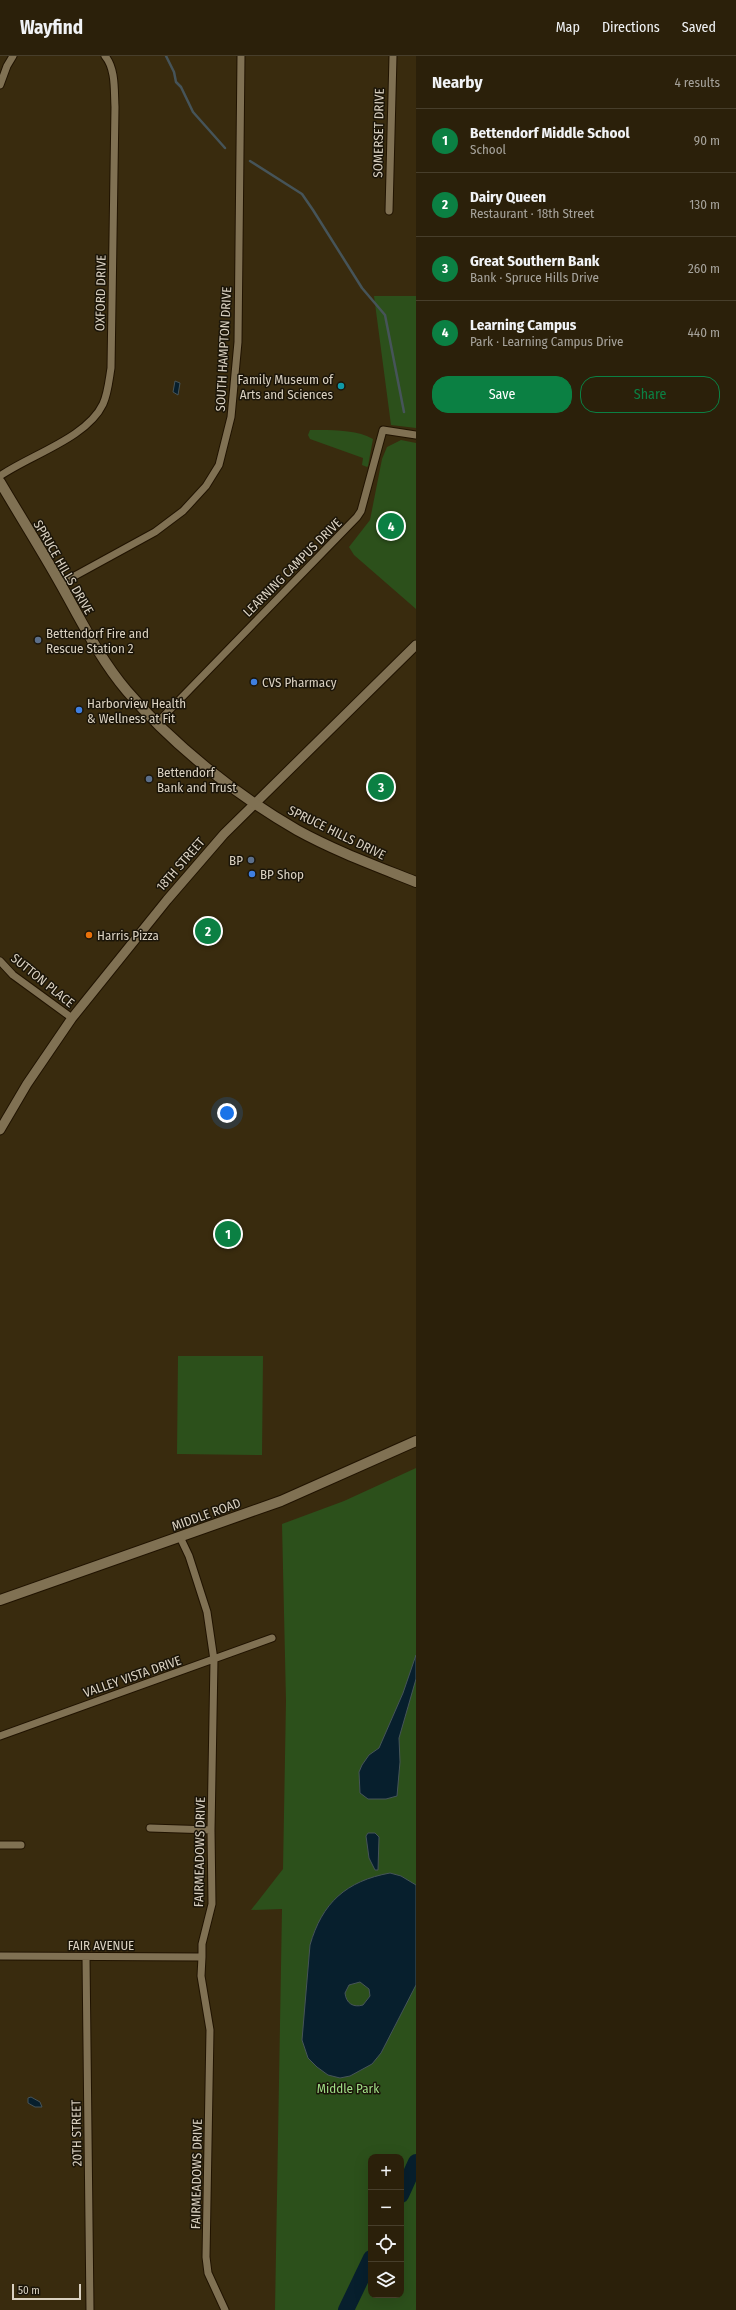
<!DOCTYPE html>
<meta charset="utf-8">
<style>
body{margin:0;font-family:"Fira Sans Condensed",sans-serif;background:#372d18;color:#f1f3f6}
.controls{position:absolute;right:12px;bottom:12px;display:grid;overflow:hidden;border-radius:8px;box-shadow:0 4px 16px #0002}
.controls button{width:36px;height:36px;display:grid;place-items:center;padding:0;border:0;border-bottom:1px solid #473e2b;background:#2b200a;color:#f1f3f6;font:20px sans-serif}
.scale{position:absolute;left:12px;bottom:10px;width:69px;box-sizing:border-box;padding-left:4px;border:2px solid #dad1c1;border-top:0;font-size:11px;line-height:14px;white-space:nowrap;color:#dad1c1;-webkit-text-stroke:3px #1b1509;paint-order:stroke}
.you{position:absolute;left:227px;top:1057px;width:14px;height:14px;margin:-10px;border:3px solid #fff;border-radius:50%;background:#1a73e8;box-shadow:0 0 0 6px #1a73e833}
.badge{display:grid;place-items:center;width:26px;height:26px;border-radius:50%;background:#0b8043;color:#fff;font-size:13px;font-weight:700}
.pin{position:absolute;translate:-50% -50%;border:2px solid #fff;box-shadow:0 1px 4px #0006}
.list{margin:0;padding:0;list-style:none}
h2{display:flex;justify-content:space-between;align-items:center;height:52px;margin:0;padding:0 16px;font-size:17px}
h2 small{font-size:13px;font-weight:400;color:#a6a39c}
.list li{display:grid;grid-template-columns:26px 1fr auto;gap:12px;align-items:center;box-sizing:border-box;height:64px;padding:0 16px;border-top:1px solid #473e2b}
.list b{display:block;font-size:15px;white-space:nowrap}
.list p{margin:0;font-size:13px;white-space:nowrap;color:#a6a39c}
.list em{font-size:13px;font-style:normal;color:#a6a39c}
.actions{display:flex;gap:8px;padding:12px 16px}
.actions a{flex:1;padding:9px 0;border:1px solid #0b8043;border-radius:16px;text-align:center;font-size:14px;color:#0b8043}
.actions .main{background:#0b8043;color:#fff}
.icon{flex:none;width:22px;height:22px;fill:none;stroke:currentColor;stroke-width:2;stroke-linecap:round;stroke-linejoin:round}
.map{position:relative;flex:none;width:416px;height:2254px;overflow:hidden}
header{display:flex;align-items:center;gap:24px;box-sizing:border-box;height:56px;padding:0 20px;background:#2b200a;border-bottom:1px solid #473e2b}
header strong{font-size:19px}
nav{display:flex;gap:22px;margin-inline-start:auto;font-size:14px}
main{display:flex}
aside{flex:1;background:#2b200a}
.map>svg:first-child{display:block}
.green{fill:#2c501b;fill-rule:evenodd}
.water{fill:#071f2d;stroke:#465459;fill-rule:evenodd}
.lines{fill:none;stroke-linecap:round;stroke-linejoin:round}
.stream{stroke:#465459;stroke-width:2.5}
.river{stroke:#071f2d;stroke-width:16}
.minor-casing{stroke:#201300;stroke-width:9}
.tertiary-casing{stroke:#201300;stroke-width:11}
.secondary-casing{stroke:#201300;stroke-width:12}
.minor{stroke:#807153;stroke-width:7}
.tertiary{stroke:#807153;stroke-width:9}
.secondary{stroke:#807153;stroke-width:10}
.culture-dot{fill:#0f9aa8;stroke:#1b1509;stroke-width:1.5}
.service-dot{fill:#5c6f8a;stroke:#1b1509;stroke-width:1.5}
.shop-dot{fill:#3f7fe0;stroke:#1b1509;stroke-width:1.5}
.food-dot{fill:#e8710a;stroke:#1b1509;stroke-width:1.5}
.labels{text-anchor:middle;stroke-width:3;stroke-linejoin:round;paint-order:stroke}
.street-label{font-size:13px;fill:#dad1c1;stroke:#1b1509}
.poi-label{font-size:13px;fill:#dad1c1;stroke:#1b1509;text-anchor:start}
.park-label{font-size:13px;fill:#9edb85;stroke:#1b1509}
</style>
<header>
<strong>Wayfind</strong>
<nav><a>Map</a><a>Directions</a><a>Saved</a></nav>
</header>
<main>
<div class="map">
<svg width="416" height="2254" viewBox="0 0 416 2254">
<rect width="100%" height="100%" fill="#392b0e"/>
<path class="green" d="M374,240H416V372L391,369Z
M310,374C329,374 356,373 373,383L368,410L367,411L362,409L363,402L310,383L308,379Z
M401,384L416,387V553L354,499L349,491L370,464L382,403L387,391Z
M178,1300H263L262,1399L177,1398Z
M416,1412V2254H275L282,1853L251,1854L283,1813L286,1645L282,1468L344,1445ZM371,2101H401V2239H371Z"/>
<path class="water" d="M175,325L180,327L178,339L173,336Z
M416,1599V1623L399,1682L400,1706L397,1740L386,1743H368L360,1737L359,1716L362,1709L369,1699L379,1692L403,1637Z
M368,1777H375L379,1781L378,1814H375L369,1802L366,1780Z
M390,1817L401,1820L416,1829V1929L381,1997L372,2008L350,2020L340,2022L328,2019L317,2011L308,2002L302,1984L310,1889C322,1847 346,1825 390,1817ZM360,1926L369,1933L370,1940L363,1949C353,1952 346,1947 345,1937L349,1929Z
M31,2041L40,2046L42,2051H35L28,2047V2042Z"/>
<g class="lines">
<path class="stream" d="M166,0L174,16L176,26L181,31L193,56L225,92
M250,105L302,138L313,154L362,232L385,259L404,356"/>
<path class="river" d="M401,2139L416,2106
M346,2254L371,2202"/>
<g class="minor-casing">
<path id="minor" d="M0,29L7,10L13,0
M389,155L393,0
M0,420C30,399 87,382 103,348C108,337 109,324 111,312L115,51C114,35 116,13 105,0
M60,528L155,476L183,455L206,430L219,409L231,361L238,286L241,0
M157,667L357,461L361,455L383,374L416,379
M0,905L13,919L72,962
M180,1481L189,1500L207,1556L214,1604L211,1774L212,1848L202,1888V1901L201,1920L210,1974L206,2201L208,2217L225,2254
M0,1680L272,1582
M150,1772L211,1774
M0,1789H21
M0,1900L202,1901
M86,1901L90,2254"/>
</g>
<g class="tertiary-casing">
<path id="tertiary" d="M0,1074L27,1028L72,962L167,844L224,778L416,589"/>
</g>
<g class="secondary-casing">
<path id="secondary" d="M0,426C20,460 41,493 60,527C81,564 99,602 127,635C173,689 236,739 297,774C335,795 376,810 416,826
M0,1544L281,1445L416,1385"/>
</g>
<use href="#minor" class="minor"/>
<use href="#tertiary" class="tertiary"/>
<use href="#secondary" class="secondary"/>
</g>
<circle class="culture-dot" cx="341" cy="330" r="4"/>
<g class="service-dot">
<circle cx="38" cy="584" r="4"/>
<circle cx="149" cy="723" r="4"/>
<circle cx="251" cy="804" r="4"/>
</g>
<g class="shop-dot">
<circle cx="254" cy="626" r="4"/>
<circle cx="79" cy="654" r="4"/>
<circle cx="252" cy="818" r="4"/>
</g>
<circle class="food-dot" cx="89" cy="879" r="4"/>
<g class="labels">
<g class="street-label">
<text transform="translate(378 77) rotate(-89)" y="5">SOMERSET DRIVE</text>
<text transform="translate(100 237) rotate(-89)" y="5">OXFORD DRIVE</text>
<text transform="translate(223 293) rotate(-87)" y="5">SOUTH HAMPTON DRIVE</text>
<text transform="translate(64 511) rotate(60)" y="5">SPRUCE HILLS DRIVE</text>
<text transform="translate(292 511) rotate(-45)" y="5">LEARNING CAMPUS DRIVE</text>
<text transform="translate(337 776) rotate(26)" y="5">SPRUCE HILLS DRIVE</text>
<text transform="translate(180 808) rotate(-49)" y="5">18TH STREET</text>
<text transform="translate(43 924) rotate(39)" y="5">SUTTON PLACE</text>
<text transform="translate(206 1458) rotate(-20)" y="5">MIDDLE ROAD</text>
<text transform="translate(132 1620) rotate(-19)" y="5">VALLEY VISTA DRIVE</text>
<text transform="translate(199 1796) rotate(-89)" y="5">FAIRMEADOWS DRIVE</text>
<text x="101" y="1894">FAIR AVENUE</text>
<text transform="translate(76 2077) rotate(-91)" y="5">20TH STREET</text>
<text transform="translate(196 2118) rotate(-89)" y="5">FAIRMEADOWS DRIVE</text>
</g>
<g class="poi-label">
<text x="333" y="328" text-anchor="end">Family Museum of<tspan x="333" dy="15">Arts and Sciences</tspan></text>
<text x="46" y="582">Bettendorf Fire and<tspan x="46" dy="15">Rescue Station 2</tspan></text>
<text x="262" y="631">CVS Pharmacy</text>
<text x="87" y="652">Harborview Health<tspan x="87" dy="15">&amp; Wellness at Fit</tspan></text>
<text x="157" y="721">Bettendorf<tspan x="157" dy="15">Bank and Trust</tspan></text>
<text x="243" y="809" text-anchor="end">BP</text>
<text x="260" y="823">BP Shop</text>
<text x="97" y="884">Harris Pizza</text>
</g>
<g class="park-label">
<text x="348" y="2037">Middle Park</text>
</g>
</g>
</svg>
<div class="controls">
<button>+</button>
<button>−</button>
<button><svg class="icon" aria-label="locate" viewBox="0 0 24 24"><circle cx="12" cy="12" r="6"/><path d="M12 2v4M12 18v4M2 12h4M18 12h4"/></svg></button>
<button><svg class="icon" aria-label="layers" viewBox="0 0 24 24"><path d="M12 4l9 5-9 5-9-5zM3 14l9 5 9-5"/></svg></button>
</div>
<div class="scale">50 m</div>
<div class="you"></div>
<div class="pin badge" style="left:228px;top:1178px">1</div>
<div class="pin badge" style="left:208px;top:875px">2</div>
<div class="pin badge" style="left:381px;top:731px">3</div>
<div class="pin badge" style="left:391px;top:470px">4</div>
</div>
<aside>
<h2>Nearby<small>4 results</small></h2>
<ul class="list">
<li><span class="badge">1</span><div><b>Bettendorf Middle School</b><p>School</p></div><em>90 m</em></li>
<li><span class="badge">2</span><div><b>Dairy Queen</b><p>Restaurant · 18th Street</p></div><em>130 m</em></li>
<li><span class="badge">3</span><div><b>Great Southern Bank</b><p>Bank · Spruce Hills Drive</p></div><em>260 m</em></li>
<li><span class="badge">4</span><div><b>Learning Campus</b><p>Park · Learning Campus Drive</p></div><em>440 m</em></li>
</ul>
<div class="actions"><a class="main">Save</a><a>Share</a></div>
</aside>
</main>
